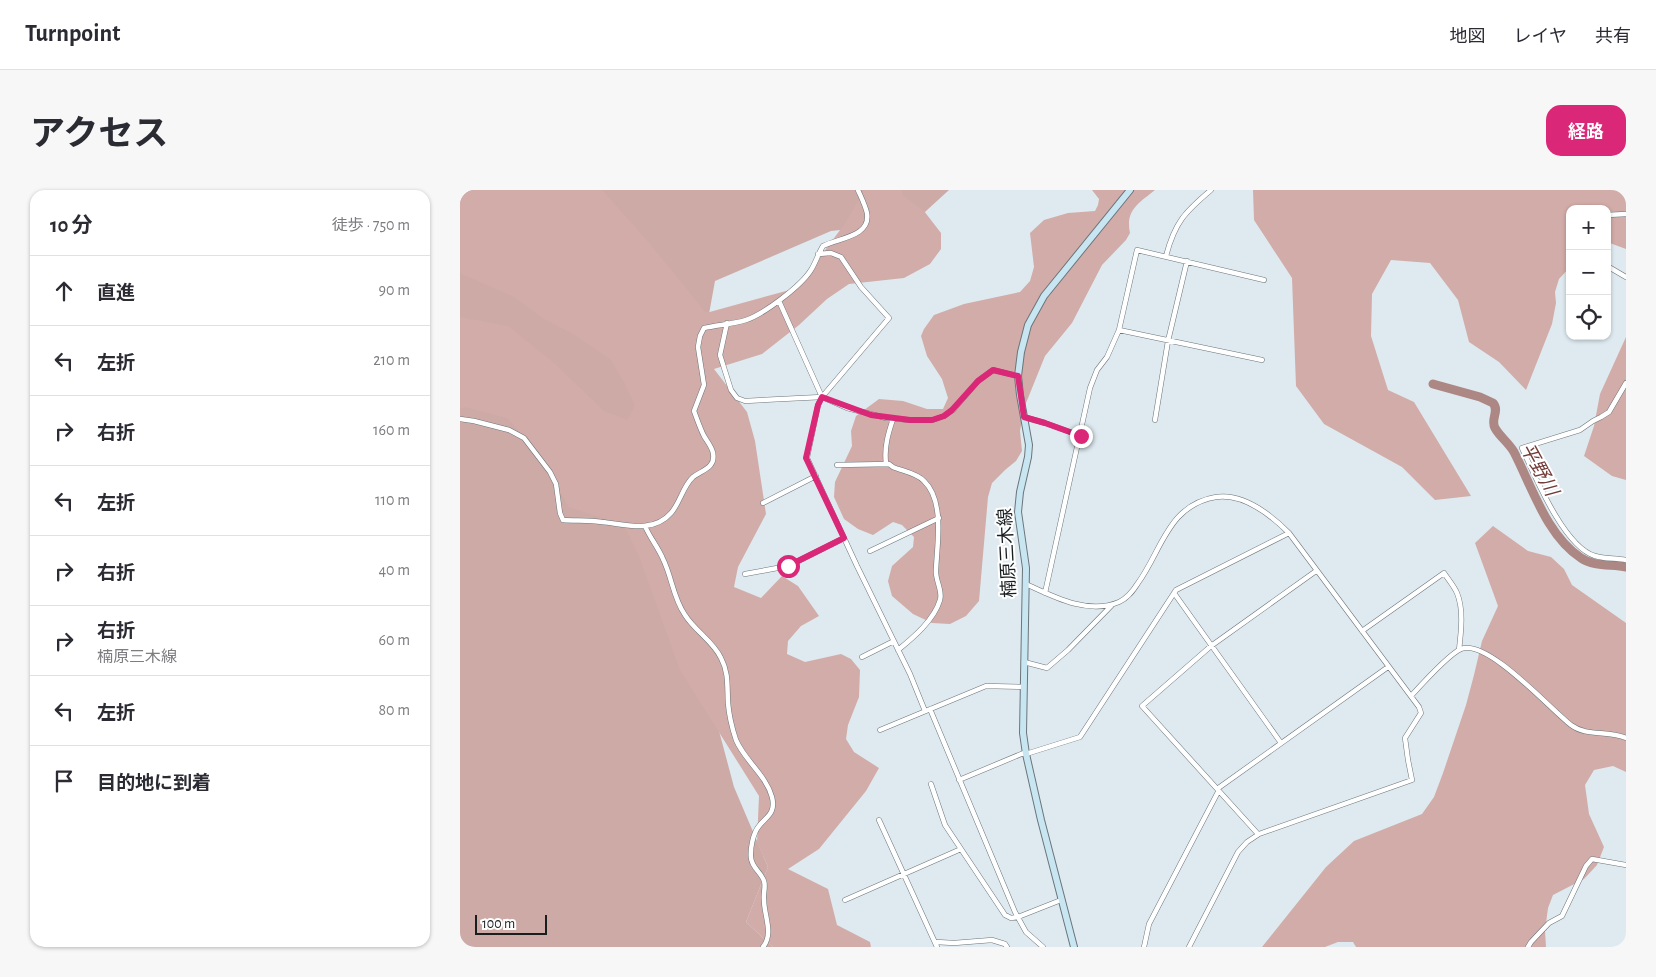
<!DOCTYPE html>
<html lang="ja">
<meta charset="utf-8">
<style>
body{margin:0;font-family:"Alegreya Sans","Noto Sans JP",sans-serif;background:#f7f7f7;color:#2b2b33}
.controls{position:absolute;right:15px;top:15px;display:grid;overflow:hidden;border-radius:10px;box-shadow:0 1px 4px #0004}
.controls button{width:45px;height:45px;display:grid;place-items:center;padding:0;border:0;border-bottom:1px solid #e1e1e2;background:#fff;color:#2b2b33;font:25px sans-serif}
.scale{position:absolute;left:15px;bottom:12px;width:72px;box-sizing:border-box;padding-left:5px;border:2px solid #191e20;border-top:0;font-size:14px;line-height:18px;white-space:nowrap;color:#191e20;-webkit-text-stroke:4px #fff;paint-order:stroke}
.stop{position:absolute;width:15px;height:15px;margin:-11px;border:4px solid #db2777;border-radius:50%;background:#fff}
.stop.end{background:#db2777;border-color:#fff;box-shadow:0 1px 5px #0008}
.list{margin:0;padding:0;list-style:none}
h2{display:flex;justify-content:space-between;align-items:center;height:65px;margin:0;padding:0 20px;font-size:21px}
h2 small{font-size:16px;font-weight:400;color:#7c7c81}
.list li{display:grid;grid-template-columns:32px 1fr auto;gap:15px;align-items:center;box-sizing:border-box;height:70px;padding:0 20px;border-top:1px solid #e1e1e2}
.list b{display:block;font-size:19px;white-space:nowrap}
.list p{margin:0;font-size:16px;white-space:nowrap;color:#7c7c81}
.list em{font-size:16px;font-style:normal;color:#7c7c81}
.icon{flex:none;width:28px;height:28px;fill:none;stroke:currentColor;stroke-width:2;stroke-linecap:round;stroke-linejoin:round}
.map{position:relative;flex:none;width:1166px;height:757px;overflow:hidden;border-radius:15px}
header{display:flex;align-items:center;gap:30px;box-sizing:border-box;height:70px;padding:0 25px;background:#fff;border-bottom:1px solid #e1e1e2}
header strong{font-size:24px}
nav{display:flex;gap:28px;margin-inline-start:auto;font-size:18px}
.intro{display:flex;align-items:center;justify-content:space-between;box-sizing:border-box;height:120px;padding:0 30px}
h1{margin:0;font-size:35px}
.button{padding:12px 22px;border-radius:15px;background:#db2777;color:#fff;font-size:18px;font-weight:700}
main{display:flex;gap:30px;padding:0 30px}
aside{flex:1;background:#fff;border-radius:15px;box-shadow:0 1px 4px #0004}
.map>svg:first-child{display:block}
.green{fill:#ceaaa7}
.forest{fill:#d2aca8}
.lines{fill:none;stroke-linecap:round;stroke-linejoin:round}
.river{stroke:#ac8784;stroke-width:9}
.minor-casing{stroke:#6b757a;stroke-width:5.5}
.secondary-casing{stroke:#6b757a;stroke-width:8}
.minor{stroke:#fff;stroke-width:4.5}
.secondary{stroke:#c8e5f2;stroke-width:6}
.route{stroke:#db2777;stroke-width:6}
.labels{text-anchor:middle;stroke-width:4;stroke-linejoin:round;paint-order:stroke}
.street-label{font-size:18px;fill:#191e20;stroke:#fff}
.water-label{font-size:19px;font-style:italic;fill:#723c39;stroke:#fff}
</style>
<header>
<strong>Turnpoint</strong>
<nav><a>地図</a><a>レイヤ</a><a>共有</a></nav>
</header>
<div class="intro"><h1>アクセス</h1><a class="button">経路</a></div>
<main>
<aside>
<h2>10 分<small>徒歩 · 750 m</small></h2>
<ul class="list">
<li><svg class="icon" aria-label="ahead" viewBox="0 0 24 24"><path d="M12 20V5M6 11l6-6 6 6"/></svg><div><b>直進</b></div><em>90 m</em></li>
<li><svg class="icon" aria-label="left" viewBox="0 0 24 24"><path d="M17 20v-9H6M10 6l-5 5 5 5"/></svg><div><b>左折</b></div><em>210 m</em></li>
<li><svg class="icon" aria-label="right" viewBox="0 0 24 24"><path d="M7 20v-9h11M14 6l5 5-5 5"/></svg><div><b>右折</b></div><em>160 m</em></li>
<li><svg class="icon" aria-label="left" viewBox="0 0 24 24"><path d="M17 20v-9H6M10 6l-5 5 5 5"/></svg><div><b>左折</b></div><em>110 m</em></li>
<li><svg class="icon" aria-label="right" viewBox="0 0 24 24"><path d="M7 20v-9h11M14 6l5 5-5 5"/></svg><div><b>右折</b></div><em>40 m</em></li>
<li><svg class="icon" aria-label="right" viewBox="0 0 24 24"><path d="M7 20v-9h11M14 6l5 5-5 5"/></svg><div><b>右折</b><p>楠原三木線</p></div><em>60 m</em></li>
<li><svg class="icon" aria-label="left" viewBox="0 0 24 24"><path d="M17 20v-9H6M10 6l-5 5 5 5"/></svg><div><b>左折</b></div><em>80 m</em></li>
<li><svg class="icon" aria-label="arrive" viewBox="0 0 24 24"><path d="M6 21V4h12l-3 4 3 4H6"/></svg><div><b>目的地に到着</b></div></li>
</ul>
</aside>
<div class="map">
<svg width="1166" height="757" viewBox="0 0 1166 757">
<rect width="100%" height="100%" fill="#deeaf0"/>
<path class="green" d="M0,0H489L454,32L371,41L255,91L243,157L219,391L274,597L308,677L286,732L313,757H0Z"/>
<path class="forest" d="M0,0H142L190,54L246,123L337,98L386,32L404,0H442V5L464,21L481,43V59L470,74L444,88L389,94L367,109L339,135L302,164L254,179L287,222L295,251L306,324L278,377L274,397L301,408L322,386L338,396L359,426L341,436L328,451L327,464L345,472L381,464L391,469L400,480L399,507L388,535L386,549L394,562L419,578L406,601L359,659L328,679L368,699L377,735L410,752L411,757H313L286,732L308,677L297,652L299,606L220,480L179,366L164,335L109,317L76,260L47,228L5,217L0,219V127L48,136L95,174L144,221L167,230L175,216L165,194L151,170L115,145L84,129L54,107L0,83Z
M632,0H695C679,13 665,20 670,43L666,50L642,75L612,133L585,166L564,218L560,241L562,261L556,271L545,280L532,293L528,307L519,411L506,426L490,434L472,433L453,424L432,406L428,391L432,376L453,357L454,347L442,335L433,332L413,345L398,339L384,329L374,307L375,292L392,256L391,241L396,226L419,209L443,211L467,219H483L488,208L482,189L467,166L461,146L464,139L474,125L504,114L560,102L570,91L574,77L570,43L584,30L608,23L635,21L638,15L639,9Z
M793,0H1166V59L1147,52V19H1110V77L1099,89L1095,102L1096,113L1092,134L1066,200L1039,172L1009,152L998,110L970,73L931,70L912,104L911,146L928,200L954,212L1011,306L975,310L942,277L864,234L836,196L832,88L794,30Z
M1166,147V290L1152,286L1124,266L1134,236L1140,204Z
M1033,336L1068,361L1091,367L1104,379L1112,395L1166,433V582L1153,576L1134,580L1125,595L1129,624L1144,657L1137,675L1124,689L1093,705L1088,718L1085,741L1086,757H896L893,752H878L865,757H802L866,677L894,651L962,624L974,607L983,583L1006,515L1014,485L1022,451L1038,416L1015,353Z"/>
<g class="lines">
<path class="river" d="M973,194L1020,207L1033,213C1040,221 1030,229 1035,238C1040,247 1049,253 1054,262C1072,297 1087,346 1121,368C1134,377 1151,374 1166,377"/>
<g class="minor-casing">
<path id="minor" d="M1147,25L1166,24
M358,64L371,63L381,67L401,97L429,128L362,207L358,215L347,268L397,376L450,484L465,521
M706,66C715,32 725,22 751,0
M1147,76L1166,87
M319,111L362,207
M267,133L260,165L271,200L277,208L285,211L362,207L387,218L426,228L450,230H473L484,226L493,220L518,191L533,180L558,186
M659,140L802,170
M1166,193L1149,222L1141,227L1133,231L1120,240L1062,258C1075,286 1104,357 1135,366C1145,369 1156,368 1166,370
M564,227L585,233L621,246
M0,229L14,231L49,240L64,248L90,282L96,294L100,323L103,330C116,331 129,330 142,332C164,334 193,344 211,323C220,313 223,296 233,287C242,280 256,278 253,263C252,257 247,251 244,246C240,238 237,229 234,221L244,195L238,157L240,146L244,138C257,135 274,134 286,130C304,124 341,96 351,80C356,72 358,64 363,56C378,48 411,47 407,23C405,15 401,7 398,0
M695,230L708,151L727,71
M426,273C424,258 428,244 433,229
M377,275L429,274L433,277C442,281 457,283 464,291C485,311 477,354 476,380C475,390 483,401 480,410C474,430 454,447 438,460
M303,313L356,286
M185,336C190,348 198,357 203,369C212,387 213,408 225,425C235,441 253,451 261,468C269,483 267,497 268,513C269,525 272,538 276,550C285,571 306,585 312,607C316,623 307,626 299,636C293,643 290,659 291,668C292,678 301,682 304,691C306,697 303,703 304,710C304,726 314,743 303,757
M410,361L479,328
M285,384L328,376L384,348
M566,394C594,407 628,425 659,412C668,408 673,401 678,393C702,360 708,315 756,307C784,303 811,325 829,343L959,517L961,523L945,548L948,570L952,590L799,644L787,652L778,662L729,757
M585,403L630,198L637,180L647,167L659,140L677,60L804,90
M714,403L821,553
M902,441L984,383C988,389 994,396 997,403C1004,420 1001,442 999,460
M402,467L434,451
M564,472L587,478L608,460L652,415
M951,506C961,495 989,464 1001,459C1027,448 1090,519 1111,535C1127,547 1148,540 1166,548
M470,519L555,722L566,742L583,757
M420,540L526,496L564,497
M566,564L620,547L716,400L829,343
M499,590L566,562
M471,594L485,635L545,725L551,728L558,727L601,710
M757,599L928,477
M419,630L477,757
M798,644L682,516L751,456L856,381
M385,710L501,659
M476,752L494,753L532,750L545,754L547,757
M684,757L689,734L758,602
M1068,757L1071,752L1089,733L1102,726L1126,676L1132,669L1166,675"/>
</g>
<g class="secondary-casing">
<path id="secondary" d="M614,757L581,630L566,564L563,543L566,378L558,322L560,302L568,267L569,255L560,205L558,186L561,162L568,135L584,106L670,0"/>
</g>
<use href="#minor" class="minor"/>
<use href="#secondary" class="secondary"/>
</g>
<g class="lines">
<path class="route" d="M328,376L384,348L346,268L358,215L362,207L411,225L450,230H472L484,226L492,220L518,191L533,180L558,186L564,227L585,233L621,246"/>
</g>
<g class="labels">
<g class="street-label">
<text transform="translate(547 363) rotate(-93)" y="6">楠原三木線</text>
</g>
<g class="water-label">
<text transform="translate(1080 279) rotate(61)" y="7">平野川</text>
</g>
</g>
</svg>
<div class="controls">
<button>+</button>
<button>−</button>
<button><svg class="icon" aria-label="locate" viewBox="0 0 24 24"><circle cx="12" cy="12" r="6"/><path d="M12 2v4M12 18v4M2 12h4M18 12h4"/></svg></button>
</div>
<div class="scale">100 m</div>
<div class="stop" style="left:328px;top:376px"></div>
<div class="stop end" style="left:621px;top:246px"></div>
</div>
</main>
